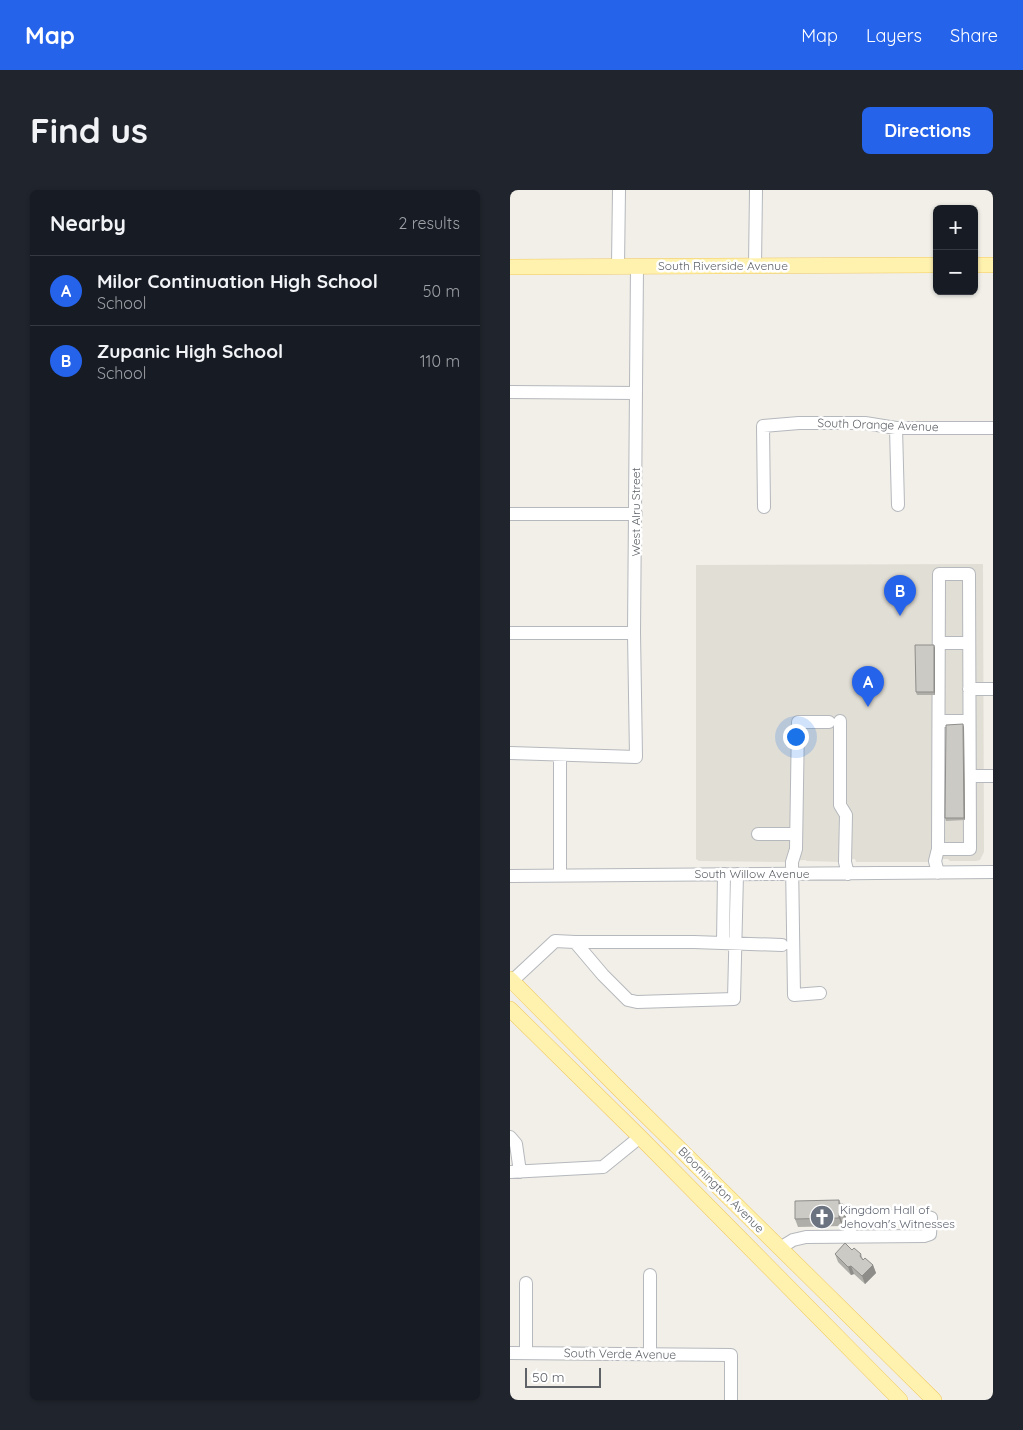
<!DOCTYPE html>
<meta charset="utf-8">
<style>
body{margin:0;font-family:Quicksand,sans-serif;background:#20242c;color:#f1f3f6}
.controls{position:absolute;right:15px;top:15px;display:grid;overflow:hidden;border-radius:8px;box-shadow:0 1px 4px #0004}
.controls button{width:45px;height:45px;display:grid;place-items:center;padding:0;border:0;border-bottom:1px solid #363941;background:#171b24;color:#f1f3f6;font:25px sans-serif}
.scale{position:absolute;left:15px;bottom:12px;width:76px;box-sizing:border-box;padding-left:5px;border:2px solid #5f6368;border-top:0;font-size:14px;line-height:18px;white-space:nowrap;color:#5f6368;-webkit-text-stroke:4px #fff;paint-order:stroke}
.you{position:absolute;left:285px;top:546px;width:18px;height:18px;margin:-12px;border:4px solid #fff;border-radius:50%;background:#1a73e8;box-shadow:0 0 0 8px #1a73e833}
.badge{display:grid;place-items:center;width:32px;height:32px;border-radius:50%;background:#2563eb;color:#fff;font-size:16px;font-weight:700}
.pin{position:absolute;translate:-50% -41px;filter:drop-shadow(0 1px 2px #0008)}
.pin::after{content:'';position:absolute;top:26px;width:18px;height:15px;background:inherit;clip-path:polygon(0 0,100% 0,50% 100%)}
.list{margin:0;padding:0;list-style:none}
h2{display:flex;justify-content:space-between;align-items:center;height:65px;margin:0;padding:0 20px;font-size:21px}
h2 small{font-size:16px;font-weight:400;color:#9ea1a6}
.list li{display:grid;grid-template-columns:32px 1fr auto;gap:15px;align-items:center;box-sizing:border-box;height:70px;padding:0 20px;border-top:1px solid #363941}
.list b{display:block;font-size:19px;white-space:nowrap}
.list p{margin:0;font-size:16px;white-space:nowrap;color:#9ea1a6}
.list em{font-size:16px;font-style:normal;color:#9ea1a6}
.map{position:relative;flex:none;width:483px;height:1210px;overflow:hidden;border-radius:8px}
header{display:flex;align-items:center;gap:30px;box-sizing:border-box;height:70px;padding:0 25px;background:#2563eb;color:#fff}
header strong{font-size:24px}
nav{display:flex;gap:28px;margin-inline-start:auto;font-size:18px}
.intro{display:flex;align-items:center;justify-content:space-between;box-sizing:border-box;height:120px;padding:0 30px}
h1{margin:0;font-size:35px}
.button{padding:12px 22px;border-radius:8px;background:#2563eb;color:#fff;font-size:18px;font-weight:700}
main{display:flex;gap:30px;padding:0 30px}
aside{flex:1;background:#171b24;border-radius:8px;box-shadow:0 1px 4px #0004}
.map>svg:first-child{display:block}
.education{fill:#e1ded6}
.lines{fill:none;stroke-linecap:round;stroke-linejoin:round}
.minor-casing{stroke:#b5b8bc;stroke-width:14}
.major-casing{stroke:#f2c960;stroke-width:16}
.minor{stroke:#fff;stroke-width:12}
.major{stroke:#fff2af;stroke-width:15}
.wall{fill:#afaea9}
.shaded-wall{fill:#8f8d8a}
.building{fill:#cccac5;stroke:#8f8d8a}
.labels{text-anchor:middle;stroke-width:5;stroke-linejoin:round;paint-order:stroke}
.street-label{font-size:12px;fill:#5f6368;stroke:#fff}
.worship-label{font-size:12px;fill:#5b616d;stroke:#fff;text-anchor:start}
</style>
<header>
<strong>Map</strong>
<nav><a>Map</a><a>Layers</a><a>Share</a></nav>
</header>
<div class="intro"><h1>Find us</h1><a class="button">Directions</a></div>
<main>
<aside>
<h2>Nearby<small>2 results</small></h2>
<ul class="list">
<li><span class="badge">A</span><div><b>Milor Continuation High School</b><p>School</p></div><em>50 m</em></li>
<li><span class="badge">B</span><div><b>Zupanic High School</b><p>School</p></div><em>110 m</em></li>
</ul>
</aside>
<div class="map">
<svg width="483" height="1210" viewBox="0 0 483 1210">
<rect width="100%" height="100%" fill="#f1efe8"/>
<path class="education" d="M473,374L474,662L470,670L466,671H440L438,669H420L418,672H346L345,669L332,670L331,672L297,671L295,670L277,671L275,672L189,671L186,669V375Z"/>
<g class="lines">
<g class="minor-casing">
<path id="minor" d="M108,76L109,0
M245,76L246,0
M0,202L126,203
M386,238L388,315
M254,317L253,236L289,233H355L386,238H483
M0,324H126
M0,443H124
M429,453H459
M459,499H483
M330,531V615L336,625L335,672L338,684
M429,531H459
M0,563L126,567L124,443L127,76
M50,565V686
M459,586H483
M248,644H286
M428,683L425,671L428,659L429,384H459L460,659H428
M0,686L483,682
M65,752L93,785L118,810L127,812L224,809L227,684
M213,753L214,684
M2,791L45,751L65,752H184L272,755
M310,803L284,805L282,672L286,659L288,532H319
M0,947L6,954L10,982
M0,982L93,977L130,947
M270,1058L283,1050L296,1047L414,1046L420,1044L421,1028L415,1026H340V1046
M140,1085V1165
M16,1093V1163
M0,1163L221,1165V1210"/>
</g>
<g class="major-casing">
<path id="major" d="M464,75H483
M0,77L427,75
M0,789L111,901L424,1210
M0,819L130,947L390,1210"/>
</g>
<use href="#minor" class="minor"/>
<use href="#major" class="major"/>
</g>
<path class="wall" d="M424,455L425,458V505H407L406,502Z
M454,537L455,630L436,631L435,628Z
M329,1010L331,1014H333L336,1022V1032H332V1036L288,1037L285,1029Z
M342,1060L351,1064L353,1070L363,1075L366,1083L355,1094L344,1084L341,1085L328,1072L325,1064Z"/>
<path class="shaded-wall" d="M424,455L425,458V505L424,502Z
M453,534L454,537L455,630L454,628Z
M333,1014L336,1022V1032L333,1024Z
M329,1023L332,1032V1036L329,1028Z
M363,1075L366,1083L355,1094L352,1086Z
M341,1076L344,1084L341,1085L338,1077Z"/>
<path class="building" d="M405,455H424V502H406Z
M453,534L454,628H435L436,535Z
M329,1010V1014H333V1024L329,1023V1028L285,1029V1011Z
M335,1053L342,1060L344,1058L351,1064L350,1066L353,1070L355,1068L363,1075L352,1086L341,1076L338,1077L325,1064Z"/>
<defs>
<g id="church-disc" transform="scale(1.25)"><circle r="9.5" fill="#6b7280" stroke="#fff"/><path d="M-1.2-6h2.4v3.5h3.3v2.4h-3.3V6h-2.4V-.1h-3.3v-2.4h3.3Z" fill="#fff"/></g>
</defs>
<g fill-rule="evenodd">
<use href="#church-disc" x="312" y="1027"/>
</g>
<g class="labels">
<g class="street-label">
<text x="213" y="80">South Riverside Avenue</text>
<text transform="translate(368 235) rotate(2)" y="4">South Orange Avenue</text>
<text transform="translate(126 322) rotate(-90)" y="4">West Alru Street</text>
<text x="242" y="688">South Willow Avenue</text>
<text transform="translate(211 1000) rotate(45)" y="4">Bloomington Avenue</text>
<text transform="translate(110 1164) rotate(1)" y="4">South Verde Avenue</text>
</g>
<g class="worship-label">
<text x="330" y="1024">Kingdom Hall of<tspan x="330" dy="14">Jehovah's Witnesses</tspan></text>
</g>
</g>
</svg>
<div class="controls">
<button>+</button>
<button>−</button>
</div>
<div class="scale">50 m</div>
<div class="you"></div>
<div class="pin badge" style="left:358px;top:517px">A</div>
<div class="pin badge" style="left:390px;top:426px">B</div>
</div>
</main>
